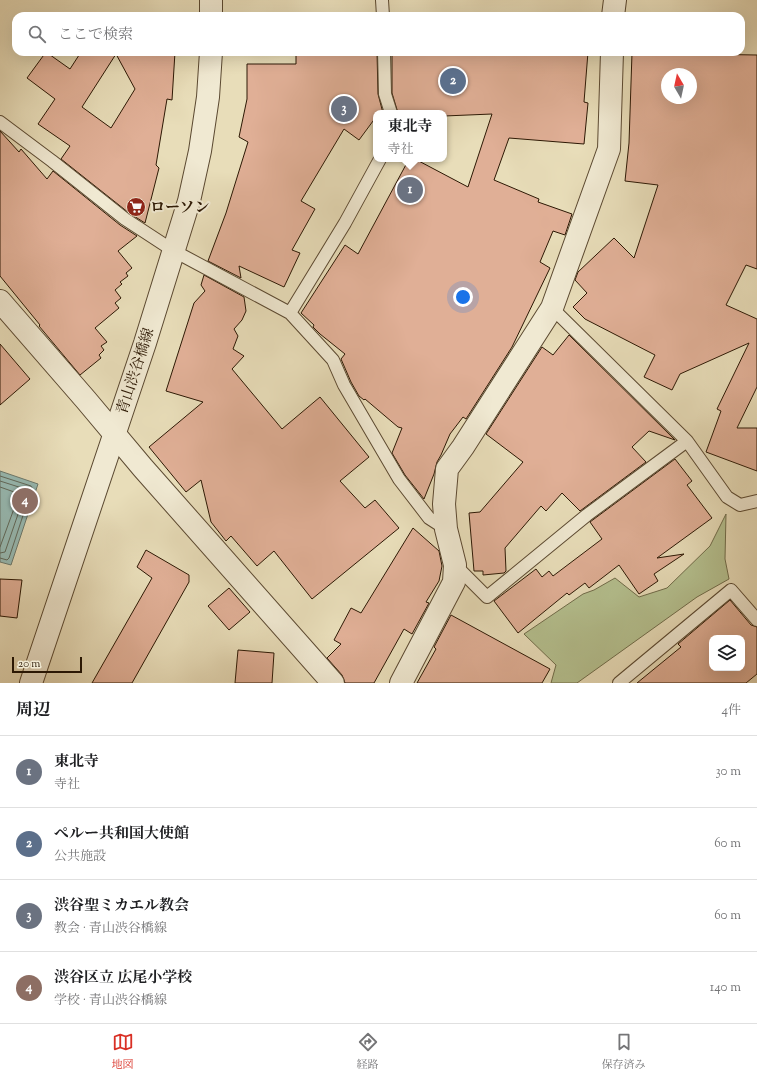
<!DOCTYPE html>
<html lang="ja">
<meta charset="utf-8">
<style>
body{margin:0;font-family:"Sorts Mill Goudy","Noto Serif JP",serif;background:#f6f6f6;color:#202124}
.controls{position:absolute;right:12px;bottom:12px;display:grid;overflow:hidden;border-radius:8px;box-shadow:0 4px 16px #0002}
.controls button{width:36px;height:36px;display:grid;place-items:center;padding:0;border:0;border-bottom:1px solid #e0e0e0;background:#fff;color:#202124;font:20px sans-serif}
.compass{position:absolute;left:661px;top:68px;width:36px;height:36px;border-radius:50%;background:#fff;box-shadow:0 4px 16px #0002;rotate:351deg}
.scale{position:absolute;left:12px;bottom:10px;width:70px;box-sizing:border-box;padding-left:4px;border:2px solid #2c1804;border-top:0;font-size:11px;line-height:14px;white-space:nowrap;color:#2c1804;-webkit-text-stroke:3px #f0e9d2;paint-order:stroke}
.you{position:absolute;left:463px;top:297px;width:14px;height:14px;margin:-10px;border:3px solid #fff;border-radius:50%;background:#1a73e8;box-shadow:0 0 0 6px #1a73e833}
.badge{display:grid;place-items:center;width:26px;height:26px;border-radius:50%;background:#d93025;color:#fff;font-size:13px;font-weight:700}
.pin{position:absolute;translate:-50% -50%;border:2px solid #fff;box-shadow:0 1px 4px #0006}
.popup{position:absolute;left:373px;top:110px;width:74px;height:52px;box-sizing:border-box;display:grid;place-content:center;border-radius:8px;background:#fff;filter:drop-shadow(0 1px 3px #0005);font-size:13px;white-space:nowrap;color:#757577}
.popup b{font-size:15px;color:#202124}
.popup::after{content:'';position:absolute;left:50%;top:100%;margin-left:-8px;border:8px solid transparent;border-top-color:#fff}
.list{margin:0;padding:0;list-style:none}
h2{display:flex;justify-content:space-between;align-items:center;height:52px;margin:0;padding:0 16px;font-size:17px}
h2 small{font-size:13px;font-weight:400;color:#757577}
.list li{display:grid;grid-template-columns:26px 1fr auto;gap:12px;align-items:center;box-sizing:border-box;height:72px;padding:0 16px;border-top:1px solid #e0e0e0}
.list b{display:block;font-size:15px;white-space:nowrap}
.list p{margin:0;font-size:13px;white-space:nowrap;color:#757577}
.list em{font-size:13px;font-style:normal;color:#757577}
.icon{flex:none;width:22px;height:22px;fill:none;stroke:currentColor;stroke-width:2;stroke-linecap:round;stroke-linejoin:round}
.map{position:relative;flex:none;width:757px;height:683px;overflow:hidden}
.search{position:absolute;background:#fff;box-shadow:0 4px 16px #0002;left:12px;right:12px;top:12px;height:44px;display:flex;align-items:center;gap:10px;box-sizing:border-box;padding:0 14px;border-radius:12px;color:#757577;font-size:15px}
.sheet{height:340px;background:#fff}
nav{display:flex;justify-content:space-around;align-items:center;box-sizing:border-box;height:56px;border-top:1px solid #e0e0e0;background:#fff;font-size:11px;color:#757577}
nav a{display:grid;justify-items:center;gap:2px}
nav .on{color:#d93025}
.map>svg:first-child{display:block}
.green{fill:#b5c190;stroke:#706c4a}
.water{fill:#98bbb4;stroke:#6d7a6e}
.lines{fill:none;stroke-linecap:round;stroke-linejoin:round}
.shore{stroke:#626a5c;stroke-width:1}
.building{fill:#e0af96;stroke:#2c1804;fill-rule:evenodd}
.service-casing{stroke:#5b4931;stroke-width:14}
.minor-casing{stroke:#5b4931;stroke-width:24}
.tertiary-casing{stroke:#5b4931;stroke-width:24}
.service{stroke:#f0e9d2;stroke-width:12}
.minor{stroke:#f0e9d2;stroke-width:22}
.tertiary{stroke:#f0e9d2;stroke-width:22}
.labels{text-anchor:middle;stroke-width:4;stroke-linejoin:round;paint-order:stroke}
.poi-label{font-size:15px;font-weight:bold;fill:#2c1804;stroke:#f0e9d2;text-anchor:start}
.street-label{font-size:15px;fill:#2c1804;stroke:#f0e9d2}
</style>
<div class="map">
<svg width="757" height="683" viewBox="0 0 757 683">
<rect width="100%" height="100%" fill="#e8ddb9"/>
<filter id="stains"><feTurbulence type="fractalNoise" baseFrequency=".005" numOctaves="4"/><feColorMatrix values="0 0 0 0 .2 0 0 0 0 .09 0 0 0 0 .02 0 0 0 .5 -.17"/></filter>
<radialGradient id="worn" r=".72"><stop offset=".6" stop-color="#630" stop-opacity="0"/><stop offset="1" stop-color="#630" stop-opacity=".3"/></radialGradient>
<path class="green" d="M726,514L725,559L729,579L697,597L577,683H551L556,665L524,634L583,594L594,590L615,578L639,597L667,588L710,546Z"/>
<path class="water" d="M0,471L38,484L11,565L0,562Z"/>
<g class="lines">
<path class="shore" d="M0,476L31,486L32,488L9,558L7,560L0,558
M0,481L25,489L26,491L5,552L0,553
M0,487L17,493L19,495L0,547"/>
</g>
<path class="building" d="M46,52L70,69L81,52H175L172,100L167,99L156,165L159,168L145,223L129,213L61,159L70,146L38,124L55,99L27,78ZM116,54L135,89L111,128L82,107Z
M296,52H377L378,94L383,113H376V117L359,140L344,129L301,201L315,209L292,250L300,253L284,287L239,266L241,278L208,261L226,213L248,142L239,137L247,99V64H296Z
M392,52H588L584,102L588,103L584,144L509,138L494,180L539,199L538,202L572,214L565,235L553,231L540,262L550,268L512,347L466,419L463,417L450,434L441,455L437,462L434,474L424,499L405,475L392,453L402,428L398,427L365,399L364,400L359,396L351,382L341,359L345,354L320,334L313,327L314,325L301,313L345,245L358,254L409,159H415L468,187L492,114L444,116V113H398L392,93Z
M632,53L757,55V269L746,265L726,305L757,319V387L737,428H757V471L706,452L721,411L717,409L749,343L680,374L672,390L644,377L655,355L585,319L573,307L587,293L575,280L578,272L614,238L634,258L658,185L625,181L629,143ZM667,74H691V98H667Z
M0,131L19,152L21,149L47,179L53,171L120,225L137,236L118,251L132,268L126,273L128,276L120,282L122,284L115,290L121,298L115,303L119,308L95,328L107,342L101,346L104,350L99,355L101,358L80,375L39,326L40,325L0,276Z
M204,275L244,297L246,311L242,320L234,329L238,336L233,349L244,356L232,369L282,429L320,397L369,457L340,481L365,508L375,500L399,528L312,599L274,551L257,566L231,536L226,541L211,522L201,480L186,492L149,447L203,402L166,391L194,303L205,291L201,285Z
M569,335L675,440L649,431L632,447L646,462L580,511L562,493L546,511L541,506L505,548L506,571L504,573L483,575V571H474L469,513L480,512L523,462L486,434L542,347L553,355Z
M0,344L30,379L0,405Z
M675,459L692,481L687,485L712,518L657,558L684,554L654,574L658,581L639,594L619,565L589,588L585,583L569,595L567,593L518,633L494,601L536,569L542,577L549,571L553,576L602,539L590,522Z
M413,528L439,551L442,566L439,581L426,602L429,603L412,634L404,629L374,683H345L342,675L327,658L341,644L334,640L351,608L361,613Z
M146,550L189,575V582L132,683H92L152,578L137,567Z
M0,579L22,580L17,618L0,616Z
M229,588L250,612L229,630L208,606Z
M730,600L751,625L757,627V674L746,683H637L681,647L678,644ZM712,638H742V668H712Z
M451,615L550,669L542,683H417L436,649L434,647Z
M238,650L274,653L272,683H235Z"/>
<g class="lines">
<g class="service-casing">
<path id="service" d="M382,0L383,16
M384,52L385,94L391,113
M0,122L52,161L125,219L174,251L290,313L333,360L344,385L399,479L429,518L446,529
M552,308L687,441L727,497L740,505L757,501
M290,313L345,223L380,159
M455,565L487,597L587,515L687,441
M619,683L731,590L757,620"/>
</g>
<g class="minor-casing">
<path id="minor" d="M613,16L615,0
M0,301L86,400L143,468L333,683
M401,683L454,582L455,565L446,529L444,504L447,469L463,447L552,308L609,149L612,52"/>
</g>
<g class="tertiary-casing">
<path id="tertiary" d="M211,16V0
M31,683L145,343L189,201L200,151L208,97L211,52"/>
</g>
<use href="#service" class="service"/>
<use href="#minor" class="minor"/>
<use href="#tertiary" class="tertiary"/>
</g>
<defs>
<g id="supermarket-disc" transform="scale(1)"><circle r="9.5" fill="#8f2418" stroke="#f0e9d2"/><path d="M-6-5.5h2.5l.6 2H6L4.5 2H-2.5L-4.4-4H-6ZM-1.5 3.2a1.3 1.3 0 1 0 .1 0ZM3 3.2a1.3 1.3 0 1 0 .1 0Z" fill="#fff"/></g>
</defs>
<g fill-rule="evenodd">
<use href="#supermarket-disc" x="136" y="207"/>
</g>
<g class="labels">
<g class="poi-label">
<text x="150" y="212">ローソン</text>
</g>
<g class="street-label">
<text transform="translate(135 371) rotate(-72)" y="5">青山渋谷橋線</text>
</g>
</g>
<rect width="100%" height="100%" filter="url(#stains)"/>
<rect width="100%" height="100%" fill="url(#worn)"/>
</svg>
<div class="controls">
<button><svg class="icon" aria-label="layers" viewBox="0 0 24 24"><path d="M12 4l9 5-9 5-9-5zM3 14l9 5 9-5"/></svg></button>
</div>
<svg class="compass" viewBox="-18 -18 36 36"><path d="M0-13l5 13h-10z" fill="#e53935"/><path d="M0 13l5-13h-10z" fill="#757577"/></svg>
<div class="scale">20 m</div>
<div class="you"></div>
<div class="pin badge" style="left:410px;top:190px;background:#6b7280">1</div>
<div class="popup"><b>東北寺</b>寺社</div>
<div class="pin badge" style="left:453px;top:81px;background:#5c6f8a">2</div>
<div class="pin badge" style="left:344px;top:109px;background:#6b7280">3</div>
<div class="pin badge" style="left:25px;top:501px;background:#8d6e63">4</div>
<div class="search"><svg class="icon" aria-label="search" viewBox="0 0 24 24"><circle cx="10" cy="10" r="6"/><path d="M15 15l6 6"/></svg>ここで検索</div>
</div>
<section class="sheet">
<h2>周辺<small>4件</small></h2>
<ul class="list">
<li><span class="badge" style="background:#6b7280">1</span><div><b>東北寺</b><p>寺社</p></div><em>30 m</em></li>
<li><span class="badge" style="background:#5c6f8a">2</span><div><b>ペルー共和国大使館</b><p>公共施設</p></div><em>60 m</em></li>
<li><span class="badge" style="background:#6b7280">3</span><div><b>渋谷聖ミカエル教会</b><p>教会 · 青山渋谷橋線</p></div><em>60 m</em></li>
<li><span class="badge" style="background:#8d6e63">4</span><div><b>渋谷区立 広尾小学校</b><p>学校 · 青山渋谷橋線</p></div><em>140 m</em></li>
</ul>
</section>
<nav>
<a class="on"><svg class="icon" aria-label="map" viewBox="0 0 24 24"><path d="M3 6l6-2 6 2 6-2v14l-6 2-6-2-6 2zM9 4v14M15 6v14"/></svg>地図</a>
<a><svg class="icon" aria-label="directions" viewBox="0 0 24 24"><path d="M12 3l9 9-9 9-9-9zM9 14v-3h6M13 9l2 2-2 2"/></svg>経路</a>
<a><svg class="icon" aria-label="saved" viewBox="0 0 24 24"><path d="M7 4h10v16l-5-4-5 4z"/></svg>保存済み</a>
</nav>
